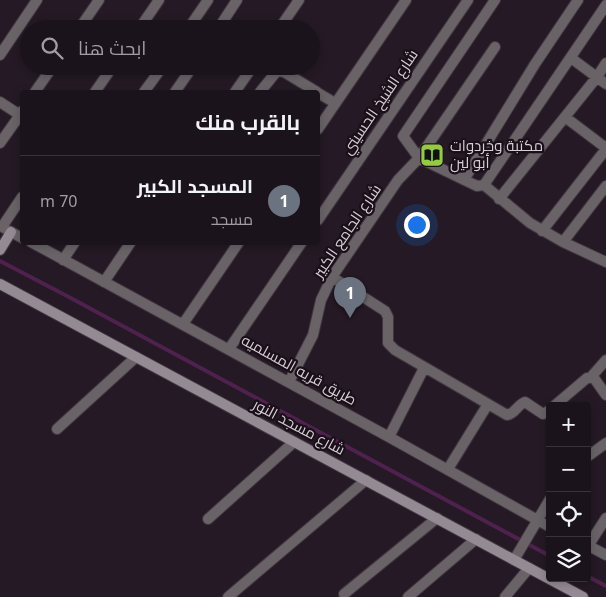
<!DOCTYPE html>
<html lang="ar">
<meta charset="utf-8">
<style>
body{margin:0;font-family:"Noto Sans",Cairo,sans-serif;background:#282028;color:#f1f3f6;direction:rtl}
.controls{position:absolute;right:15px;bottom:15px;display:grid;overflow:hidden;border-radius:5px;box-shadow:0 2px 8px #0003}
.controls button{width:45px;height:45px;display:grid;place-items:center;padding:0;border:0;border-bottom:1px solid #39323a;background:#1b131b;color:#f1f3f6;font:25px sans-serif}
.you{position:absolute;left:416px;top:224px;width:18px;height:18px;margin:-12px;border:4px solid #fff;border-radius:50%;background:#1a73e8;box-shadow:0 0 0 8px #1a73e833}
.badge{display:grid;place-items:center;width:32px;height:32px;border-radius:50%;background:#0b8043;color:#fff;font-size:16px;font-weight:700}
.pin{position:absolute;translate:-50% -41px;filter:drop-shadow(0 1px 2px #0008)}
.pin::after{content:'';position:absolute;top:26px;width:18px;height:15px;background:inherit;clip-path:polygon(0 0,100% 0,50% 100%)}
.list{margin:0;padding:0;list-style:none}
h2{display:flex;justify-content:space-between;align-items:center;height:65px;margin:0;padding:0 20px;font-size:21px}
h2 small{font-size:16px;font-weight:400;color:#a09ea3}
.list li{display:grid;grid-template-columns:32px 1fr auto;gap:15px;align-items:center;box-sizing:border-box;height:90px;padding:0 20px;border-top:1px solid #39323a}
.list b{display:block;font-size:19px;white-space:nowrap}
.list p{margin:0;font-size:16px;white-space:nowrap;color:#a09ea3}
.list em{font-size:16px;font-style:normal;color:#a09ea3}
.icon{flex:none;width:28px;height:28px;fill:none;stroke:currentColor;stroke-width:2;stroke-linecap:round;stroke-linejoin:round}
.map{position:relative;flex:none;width:606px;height:597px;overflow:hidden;direction:ltr}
.search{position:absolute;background:#1b131b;box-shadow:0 2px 8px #0003;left:20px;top:20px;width:300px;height:55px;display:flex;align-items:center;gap:12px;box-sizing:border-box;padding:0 18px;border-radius:28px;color:#a09ea3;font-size:19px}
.panel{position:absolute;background:#1b131b;box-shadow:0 2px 8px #0003;left:20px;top:90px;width:300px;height:155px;border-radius:5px;direction:rtl}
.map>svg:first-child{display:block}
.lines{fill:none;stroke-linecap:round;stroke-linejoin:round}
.stream{stroke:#4f214e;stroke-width:4}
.minor-casing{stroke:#403640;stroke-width:12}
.secondary-casing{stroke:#403640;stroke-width:12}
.minor{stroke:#696368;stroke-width:10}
.secondary{stroke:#948a93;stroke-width:10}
.labels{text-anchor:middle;stroke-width:4.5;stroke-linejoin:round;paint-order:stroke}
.street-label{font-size:15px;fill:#d6cfd6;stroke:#1b101a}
.poi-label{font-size:15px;fill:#d6cfd6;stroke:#1b101a;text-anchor:start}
</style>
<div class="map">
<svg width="606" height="597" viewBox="0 0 606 597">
<rect width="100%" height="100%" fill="#241924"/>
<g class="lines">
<path class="stream" d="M0,261L67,296L550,556
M587,576L606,586"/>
<g class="minor-casing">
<path id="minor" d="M495,0L403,136L419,158L477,186L484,185L606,5
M79,29L99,0
M139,29L159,0
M188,29L208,0
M218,29L237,0
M279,29L299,0
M0,55L37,0
M571,58L606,84
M35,92L53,66
M95,92L113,66
M144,92L163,66
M175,92L193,66
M235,92L253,66
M260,92L277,71L284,72L317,92
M318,93L335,103
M0,102L20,115L22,111
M565,117L606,148
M318,129L406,0
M0,143L20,115
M464,180L535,64L578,0
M484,185L530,223L563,242
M606,186L563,242L606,262
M499,199L597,77L606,63
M318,220L468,0
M2,227L22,197
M4,228L22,238
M542,231L606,149
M31,242L389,437L550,527
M63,260L75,242
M332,277L385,311L388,317V343L395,350L507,415C515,414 517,405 525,402L543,414L550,410
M104,282L131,242
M183,324L239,242
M229,349L302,242
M591,377L606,360
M289,382L313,335L321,300L332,277L398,180L419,158L495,47
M554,406L587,378H594L606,395
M57,429L136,357
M389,437L424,368
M587,457L606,443
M448,469L488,404
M208,519L294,442
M587,545L606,555
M588,546L606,518
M514,560L550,499
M344,594L437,518
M228,597L366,480
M408,597L476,539
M505,597L529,568"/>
</g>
<g class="secondary-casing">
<path id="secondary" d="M0,250L11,232
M0,284L583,597"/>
</g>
<use href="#minor" class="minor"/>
<use href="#secondary" class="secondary"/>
</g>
<defs>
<g id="library-square" transform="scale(1.25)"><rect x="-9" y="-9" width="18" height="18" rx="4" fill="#93cc3d" stroke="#1b101a"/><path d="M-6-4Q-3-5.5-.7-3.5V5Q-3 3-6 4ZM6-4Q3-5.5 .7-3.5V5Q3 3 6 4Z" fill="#111"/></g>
</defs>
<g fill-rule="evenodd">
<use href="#library-square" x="432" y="155"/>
</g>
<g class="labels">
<g class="street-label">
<text transform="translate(380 102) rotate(-56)" y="5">شارع الشيخ الحسيني</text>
<text transform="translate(347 231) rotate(-56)" y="5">شارع الجامع الكبير</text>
<text transform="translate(299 370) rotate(29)" y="5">طريق قريه المسلميه</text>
<text transform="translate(299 427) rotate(28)" y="5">شارع مسجد النور</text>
</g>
<g class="poi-label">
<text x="450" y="151">مكتبة وخردوات<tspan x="450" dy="17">أبو لين</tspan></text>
</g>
</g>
</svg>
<div class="controls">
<button>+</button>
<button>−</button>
<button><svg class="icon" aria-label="locate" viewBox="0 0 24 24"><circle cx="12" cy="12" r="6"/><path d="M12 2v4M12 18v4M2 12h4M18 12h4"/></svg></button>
<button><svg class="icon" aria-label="layers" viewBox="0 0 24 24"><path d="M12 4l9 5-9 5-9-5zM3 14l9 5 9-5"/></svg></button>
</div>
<div class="you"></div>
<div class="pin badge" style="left:350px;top:318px;background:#6b7280">1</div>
<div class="search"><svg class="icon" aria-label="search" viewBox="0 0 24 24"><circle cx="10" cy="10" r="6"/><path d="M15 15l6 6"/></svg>ابحث هنا</div>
<section class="panel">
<h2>بالقرب منك<small></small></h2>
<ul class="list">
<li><span class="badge" style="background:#6b7280">1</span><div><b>المسجد الكبير</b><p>مسجد</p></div><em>70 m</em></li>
</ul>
</section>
</div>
